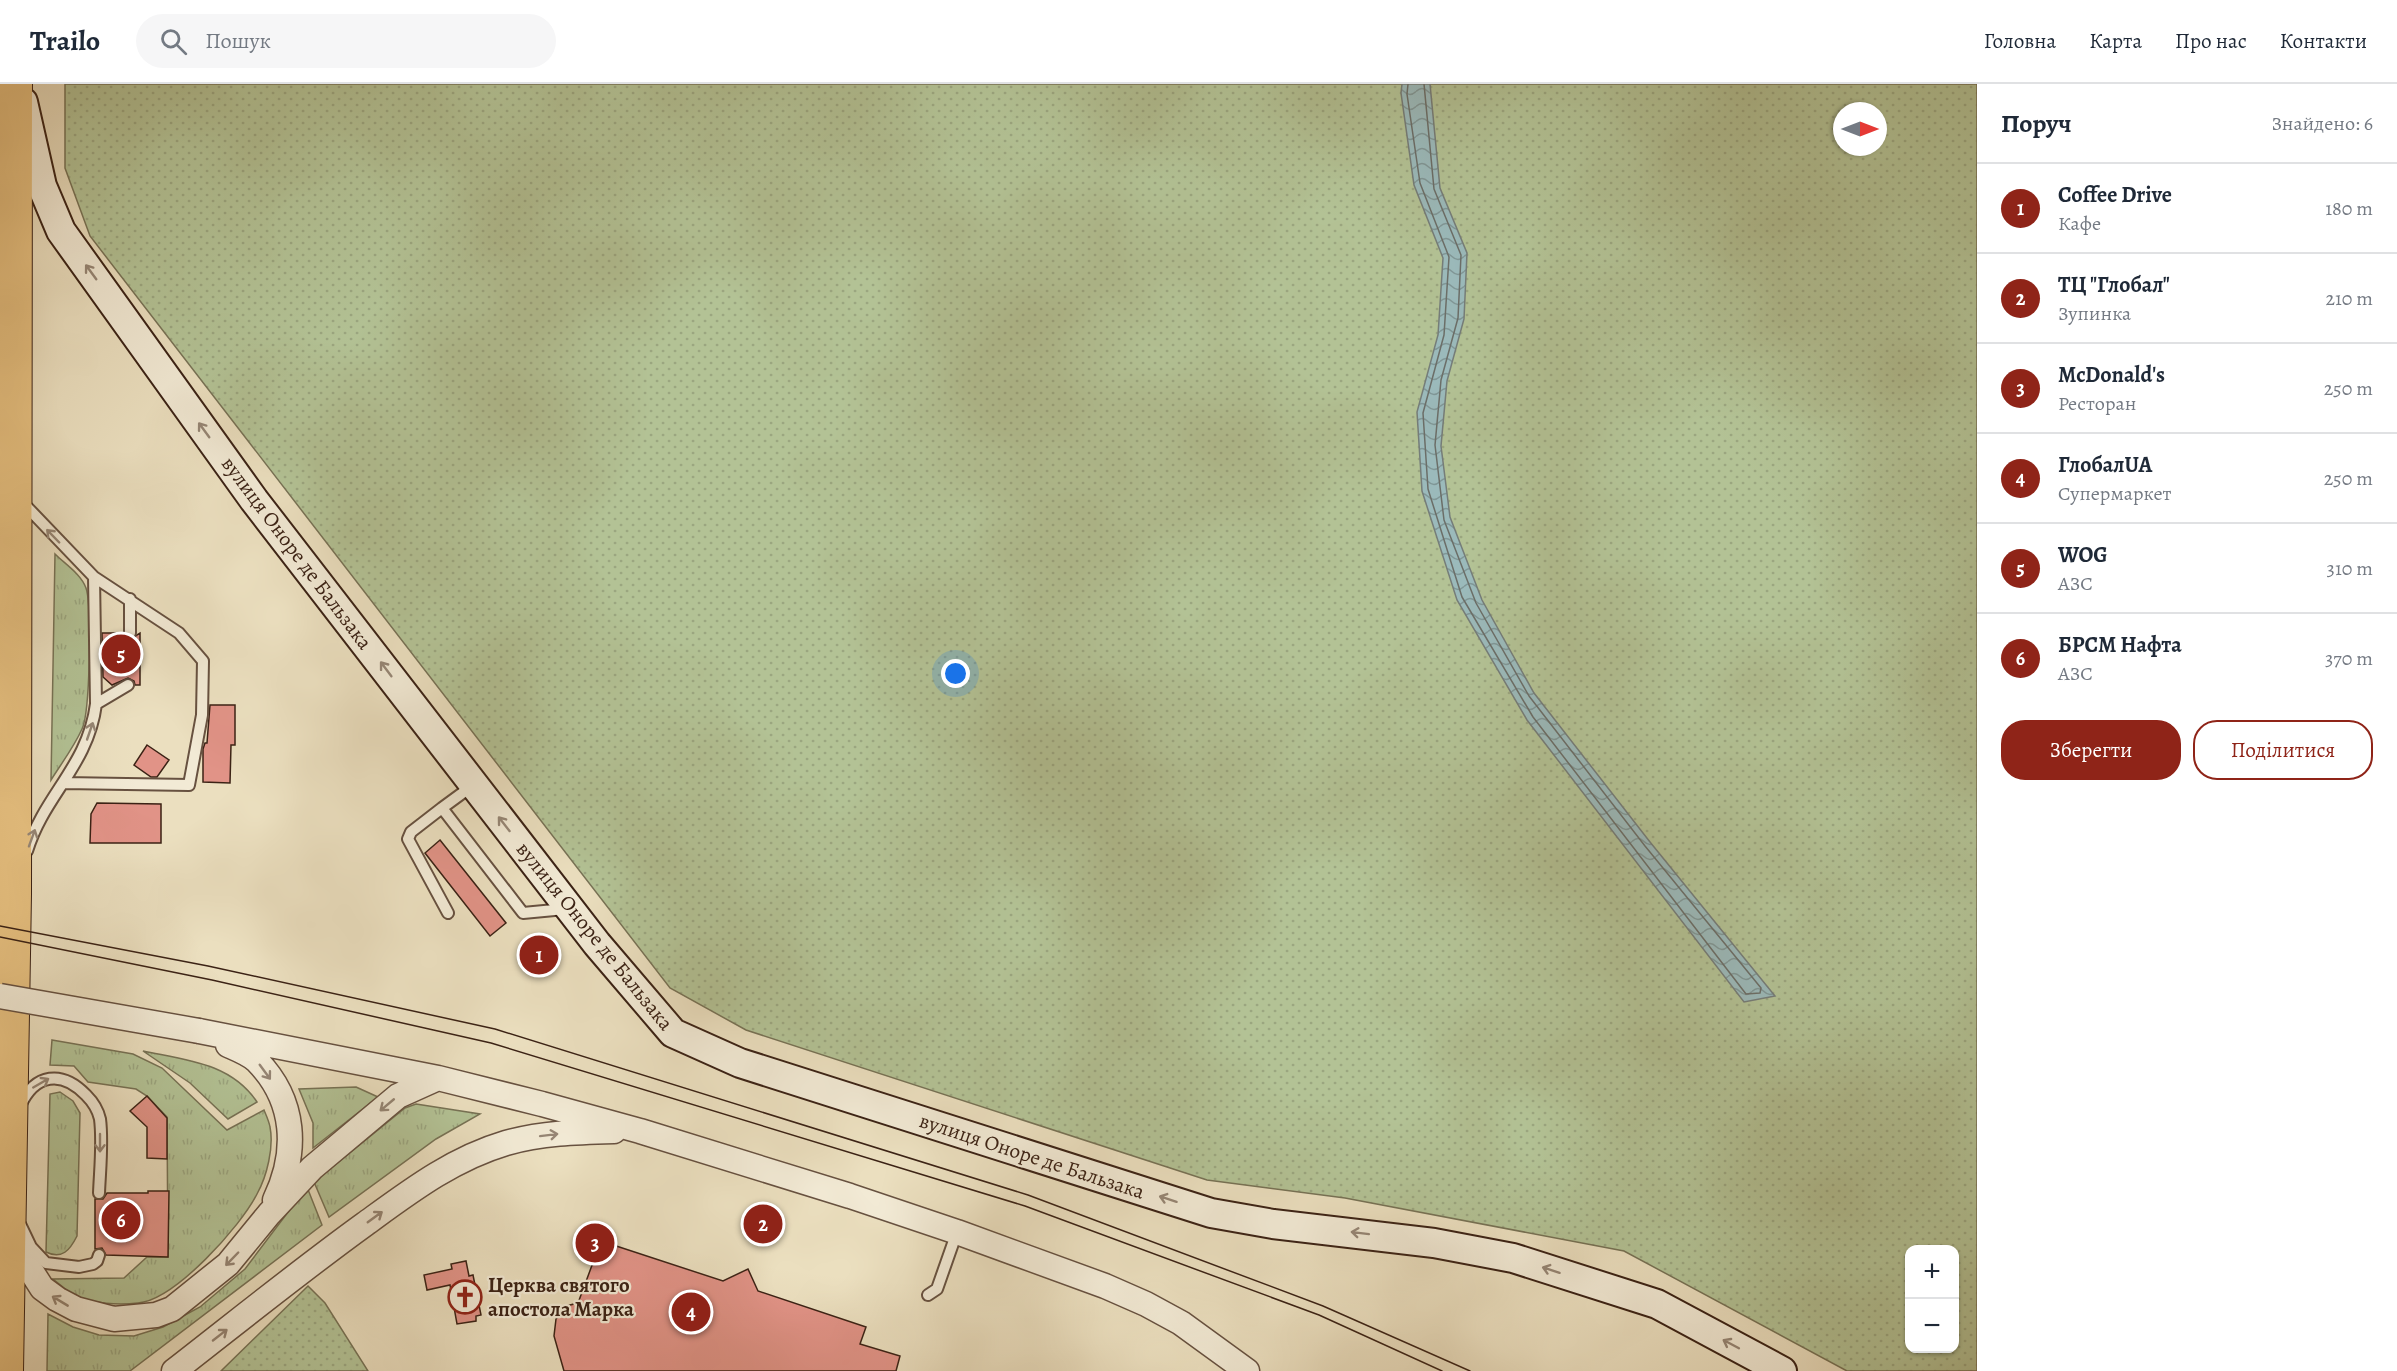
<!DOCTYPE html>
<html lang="uk">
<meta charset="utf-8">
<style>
body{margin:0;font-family:Alegreya,serif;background:#f6f6f7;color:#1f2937}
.controls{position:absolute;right:18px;bottom:18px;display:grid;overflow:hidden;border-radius:12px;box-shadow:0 2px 4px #0004}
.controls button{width:54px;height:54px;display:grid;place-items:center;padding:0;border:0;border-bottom:2px solid #e0e1e3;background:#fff;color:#1f2937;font:30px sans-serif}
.compass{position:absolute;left:1833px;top:18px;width:54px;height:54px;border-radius:50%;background:#fff;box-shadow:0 2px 4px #0004;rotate:90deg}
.you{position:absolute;left:956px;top:590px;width:21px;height:21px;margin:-15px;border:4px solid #fff;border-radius:50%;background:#1a73e8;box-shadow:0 0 0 9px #1a73e833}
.badge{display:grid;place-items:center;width:39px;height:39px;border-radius:50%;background:#8f2418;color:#fff;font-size:20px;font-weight:700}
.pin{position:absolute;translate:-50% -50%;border:3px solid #fff;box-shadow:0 2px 6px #0006}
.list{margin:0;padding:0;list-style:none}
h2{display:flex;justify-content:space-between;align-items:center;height:78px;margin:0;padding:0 24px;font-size:26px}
h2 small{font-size:20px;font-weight:400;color:#747a83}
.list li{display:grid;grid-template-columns:39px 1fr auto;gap:18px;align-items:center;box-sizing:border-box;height:90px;padding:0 24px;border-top:2px solid #e0e1e3}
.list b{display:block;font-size:22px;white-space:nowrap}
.list p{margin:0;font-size:20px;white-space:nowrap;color:#747a83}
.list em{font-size:20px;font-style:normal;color:#747a83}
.actions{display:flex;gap:12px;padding:18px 24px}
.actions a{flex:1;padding:14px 0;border:2px solid #8f2418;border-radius:24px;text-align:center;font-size:21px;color:#8f2418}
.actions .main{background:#8f2418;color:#fff}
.icon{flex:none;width:33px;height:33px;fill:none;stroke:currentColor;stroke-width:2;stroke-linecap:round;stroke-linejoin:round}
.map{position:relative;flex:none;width:1977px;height:1287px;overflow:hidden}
header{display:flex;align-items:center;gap:36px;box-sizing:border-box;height:84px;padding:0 30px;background:#fff;border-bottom:2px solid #e0e1e3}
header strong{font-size:28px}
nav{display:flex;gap:33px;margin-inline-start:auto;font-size:21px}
.search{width:420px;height:54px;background:#f6f6f7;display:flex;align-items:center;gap:15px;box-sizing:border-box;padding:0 21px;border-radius:33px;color:#747a83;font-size:22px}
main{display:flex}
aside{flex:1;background:#fff}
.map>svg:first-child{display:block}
.grass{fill:url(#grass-tufts);stroke:#777255;stroke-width:1.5}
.park{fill:url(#park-dots);stroke:#777255;stroke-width:1.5;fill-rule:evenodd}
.water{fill:url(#water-waves);stroke:#757d79;stroke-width:1.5}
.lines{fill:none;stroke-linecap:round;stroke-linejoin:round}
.shore{stroke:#6b6e68;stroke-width:1.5}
.building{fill:#e19387;stroke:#3b2215;stroke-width:1.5}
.service-casing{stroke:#675140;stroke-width:14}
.tertiary-casing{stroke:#675140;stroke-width:27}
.secondary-casing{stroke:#3b2215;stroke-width:32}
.primary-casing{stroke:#3b2215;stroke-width:34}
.service{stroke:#f2ead5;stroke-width:10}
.tertiary{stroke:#f2ead5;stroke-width:24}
.secondary{stroke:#f2ead5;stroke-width:28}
.primary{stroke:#e6c080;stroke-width:32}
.tram{stroke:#3b2215;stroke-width:1.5}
.tertiary-bridge-casing{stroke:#675140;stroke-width:27;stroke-linecap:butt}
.tertiary-bridge{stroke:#f2ead5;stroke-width:24}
.oneway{stroke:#968675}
.labels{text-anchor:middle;stroke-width:4.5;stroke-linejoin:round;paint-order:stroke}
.street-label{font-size:21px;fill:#3b2215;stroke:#f2ead5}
.poi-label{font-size:21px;font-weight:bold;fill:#3b2215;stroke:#f2ead5;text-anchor:start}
</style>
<header>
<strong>Trailo</strong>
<div class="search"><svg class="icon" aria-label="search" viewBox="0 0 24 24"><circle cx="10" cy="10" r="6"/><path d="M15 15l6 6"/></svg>Пошук</div>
<nav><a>Головна</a><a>Карта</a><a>Про нас</a><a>Контакти</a></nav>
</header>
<main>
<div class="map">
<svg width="1977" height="1287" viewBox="0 0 1977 1287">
<defs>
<pattern id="grass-tufts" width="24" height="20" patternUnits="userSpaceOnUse" patternTransform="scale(1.5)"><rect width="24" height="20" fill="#b3c295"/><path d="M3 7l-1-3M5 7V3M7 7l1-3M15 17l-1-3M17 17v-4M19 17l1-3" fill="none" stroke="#9ba680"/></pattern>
<pattern id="park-dots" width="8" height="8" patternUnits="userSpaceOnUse" patternTransform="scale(1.5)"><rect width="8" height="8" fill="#b3c295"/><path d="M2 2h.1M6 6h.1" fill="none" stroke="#9ba680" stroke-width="1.8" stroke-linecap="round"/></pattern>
<pattern id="water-waves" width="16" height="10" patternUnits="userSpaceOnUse" patternTransform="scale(1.5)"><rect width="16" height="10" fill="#9bbabb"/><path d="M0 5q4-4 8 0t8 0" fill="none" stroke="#809797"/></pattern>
</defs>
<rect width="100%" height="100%" fill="#ebdfbf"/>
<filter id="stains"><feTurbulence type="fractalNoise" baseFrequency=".00333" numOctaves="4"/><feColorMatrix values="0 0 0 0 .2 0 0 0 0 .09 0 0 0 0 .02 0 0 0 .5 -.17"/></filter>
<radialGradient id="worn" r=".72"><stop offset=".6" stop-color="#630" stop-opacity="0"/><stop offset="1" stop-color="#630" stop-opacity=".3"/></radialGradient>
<path class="grass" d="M55,470C65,480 81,490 86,504C92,522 90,629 82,645C74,663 61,680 51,696Z
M52,956L133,970L162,984L227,1046L264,1026C266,1031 269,1037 270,1043C274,1063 267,1092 257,1110C241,1142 175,1216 138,1219C119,1221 93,1220 75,1212C67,1208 60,1200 53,1195L124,1194L147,1173H168L167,1033L147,1012L136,1005L88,998L74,982L50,981Z
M143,967C186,976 231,979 257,1018L228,1035L190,999Z
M356,1003L378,1013L313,1064V1039L299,1005Z
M60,1008L73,1017L80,1029L77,1152C70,1166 62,1176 46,1168L50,1010Z
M416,1020L480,1030L436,1055L329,1133L314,1098L405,1024Z
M307,1103L322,1141L130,1287H47L48,1230L73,1243L99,1251L134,1252L163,1243L200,1223L245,1185Z"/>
<path class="park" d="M65,0H1977V1287H1847L1624,1167L1345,1114L1207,1096L746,946L670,904L90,152L65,84ZM1842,27H1878V63H1842ZM1910,1166H1954V1264H1910Z
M308,1202L325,1219L368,1287H221Z"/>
<path class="water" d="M1402,0H1430L1440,104L1467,169L1464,235L1447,297L1441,362L1450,433L1482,516L1534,609L1650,758L1775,912L1744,918L1527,636L1457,516L1422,407L1417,328L1438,251L1443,174L1414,101L1401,9Z"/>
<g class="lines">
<path class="shore" d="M1408,0L1407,10L1420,99L1449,173L1444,251L1423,329L1428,405L1462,513L1533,633L1746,910L1760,909L1761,904L1645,762L1529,612L1476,519L1444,436L1435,361L1441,296L1458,234L1461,171L1434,105L1424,0"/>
</g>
<path class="building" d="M102,549H123L124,553L129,556L140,549V601H135L134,597L128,594L112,601L103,593Z
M210,621H235V661H231L230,699L203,698V665L205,659H207Z
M147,661L169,676L157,693H151L134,681Z
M97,719L161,720V759H90L91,730Z
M440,756L506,839L490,852L425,769Z
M147,1012L167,1034V1075L147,1074V1043L130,1027Z
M148,1107H169L168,1173L106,1171L102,1164L95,1165V1115H103L107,1109H148Z
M601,1157L723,1197L748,1185L758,1207L866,1243L860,1260L900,1272L896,1287H564L554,1252L556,1235L566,1222L578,1219Z
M466,1177L469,1192L473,1191L481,1231L476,1232V1237L457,1240L450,1201L427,1206L424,1191L452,1185L451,1180Z"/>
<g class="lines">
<g class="service-casing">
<path id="service" d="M24,417L26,422L94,493L179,549L203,577L202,631L189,701L64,699
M130,549V515
M96,620L128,601
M472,702L442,724L523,829L565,825
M442,724L411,748L408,755L448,829
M27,767C44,711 88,682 96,620L94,493
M20,1022C35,989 62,986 86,1011C92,1017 98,1026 100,1035C103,1058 100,1085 99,1109
M20,1140L31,1163L46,1179L79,1183L93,1180L97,1177L99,1171
M928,1211L937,1205L957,1148"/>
</g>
<g class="tertiary-casing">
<path id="tertiary" d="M199,947L438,994L542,1020L640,1047L850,1112L957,1148L1105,1202L1146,1220L1181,1239L1247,1287
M228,961C237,965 250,970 257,977C296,1017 298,1068 275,1116
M10,1154L42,1204L57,1215L76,1225L114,1235L156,1231L172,1225L228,1180L269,1130L312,1084L398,1012L438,994
M174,1287C237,1238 300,1187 365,1140C409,1108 452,1075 506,1059C541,1049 577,1048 614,1047"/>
</g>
<g class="secondary-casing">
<path id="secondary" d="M23,18L42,102L61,147L254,416L597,860L673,949L740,979L1211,1129L1273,1140L1434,1159L1513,1174L1657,1220L1782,1287"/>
</g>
<g class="primary-casing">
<path id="primary" d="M7,1287L15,810L16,0"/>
</g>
<use href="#service" class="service"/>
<use href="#tertiary" class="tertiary"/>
<use href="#secondary" class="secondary"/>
<use href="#primary" class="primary"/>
<path class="tram" d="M0,842L208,882L495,945L1028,1111L1323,1222L1470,1287
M0,853L212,896L491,959L1025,1122L1319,1231L1442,1287"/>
<g class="tertiary-bridge-casing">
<path id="tertiary-bridge" d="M0,912L199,947"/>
</g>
<use href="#tertiary-bridge" class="tertiary-bridge"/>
</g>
<defs><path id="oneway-shaft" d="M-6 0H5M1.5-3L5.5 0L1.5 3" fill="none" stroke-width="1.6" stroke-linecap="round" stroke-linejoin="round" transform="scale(1.5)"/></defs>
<g class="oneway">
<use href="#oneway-shaft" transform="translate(91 188) rotate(-126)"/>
<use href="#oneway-shaft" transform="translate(204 346) rotate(-126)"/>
<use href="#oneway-shaft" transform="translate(53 452) rotate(-134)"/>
<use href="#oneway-shaft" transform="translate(386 585) rotate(-127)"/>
<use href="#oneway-shaft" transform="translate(90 647) rotate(-71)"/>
<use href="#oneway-shaft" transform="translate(504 740) rotate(-128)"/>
<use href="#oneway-shaft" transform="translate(32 754) rotate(-70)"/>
<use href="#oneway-shaft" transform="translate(265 988) rotate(54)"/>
<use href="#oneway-shaft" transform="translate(41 999) rotate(-30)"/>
<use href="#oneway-shaft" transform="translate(387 1021) rotate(140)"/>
<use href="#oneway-shaft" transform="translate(549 1051) rotate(-7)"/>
<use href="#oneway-shaft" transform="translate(100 1059) rotate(90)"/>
<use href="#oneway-shaft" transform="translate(1168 1115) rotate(-162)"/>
<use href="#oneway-shaft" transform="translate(375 1133) rotate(-36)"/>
<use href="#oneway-shaft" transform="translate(1360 1149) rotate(-173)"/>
<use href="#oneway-shaft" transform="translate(232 1175) rotate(134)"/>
<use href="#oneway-shaft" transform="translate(1551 1186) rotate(-162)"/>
<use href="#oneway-shaft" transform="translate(60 1217) rotate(-149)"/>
<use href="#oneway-shaft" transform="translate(220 1251) rotate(-38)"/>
<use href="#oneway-shaft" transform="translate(1731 1260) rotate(-152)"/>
</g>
<defs>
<g id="church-ring" transform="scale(1.725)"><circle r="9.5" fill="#f2ead5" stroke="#8f2418" stroke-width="1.5"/><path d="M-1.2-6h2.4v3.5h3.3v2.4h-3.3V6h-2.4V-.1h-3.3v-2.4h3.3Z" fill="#8f2418"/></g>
</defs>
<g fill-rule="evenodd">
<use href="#church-ring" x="465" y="1213"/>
</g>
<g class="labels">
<g class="street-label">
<text transform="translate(297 469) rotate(53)" y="7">вулиця Оноре де Бальзака</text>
<text transform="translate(595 852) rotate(51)" y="7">вулиця Оноре де Бальзака</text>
<text transform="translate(1032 1072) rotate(18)" y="7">вулиця Оноре де Бальзака</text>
</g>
<g class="poi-label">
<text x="488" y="1208">Церква святого<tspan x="488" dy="24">апостола Марка</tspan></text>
</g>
</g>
<rect width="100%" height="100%" filter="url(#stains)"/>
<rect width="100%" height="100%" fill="url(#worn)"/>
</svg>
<div class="controls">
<button>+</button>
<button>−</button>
</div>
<svg class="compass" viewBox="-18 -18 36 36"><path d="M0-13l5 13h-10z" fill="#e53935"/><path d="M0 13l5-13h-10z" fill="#747a83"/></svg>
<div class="you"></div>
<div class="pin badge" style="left:539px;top:871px">1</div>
<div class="pin badge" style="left:763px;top:1140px">2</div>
<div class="pin badge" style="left:595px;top:1159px">3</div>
<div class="pin badge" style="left:691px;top:1228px">4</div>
<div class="pin badge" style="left:121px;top:570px">5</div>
<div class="pin badge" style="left:121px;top:1136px">6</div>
</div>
<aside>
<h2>Поруч<small>Знайдено: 6</small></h2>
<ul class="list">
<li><span class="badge">1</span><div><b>Coffee Drive</b><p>Кафе</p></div><em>180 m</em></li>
<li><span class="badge">2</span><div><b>ТЦ &quot;Глобал&quot;</b><p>Зупинка</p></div><em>210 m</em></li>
<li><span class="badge">3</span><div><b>McDonald's</b><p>Ресторан</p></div><em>250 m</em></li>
<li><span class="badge">4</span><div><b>ГлобалUA</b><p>Супермаркет</p></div><em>250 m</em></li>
<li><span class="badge">5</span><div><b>WOG</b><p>АЗС</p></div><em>310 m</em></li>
<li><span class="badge">6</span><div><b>БРСМ Нафта</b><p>АЗС</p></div><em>370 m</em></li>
</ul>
<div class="actions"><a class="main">Зберегти</a><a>Поділитися</a></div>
</aside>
</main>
